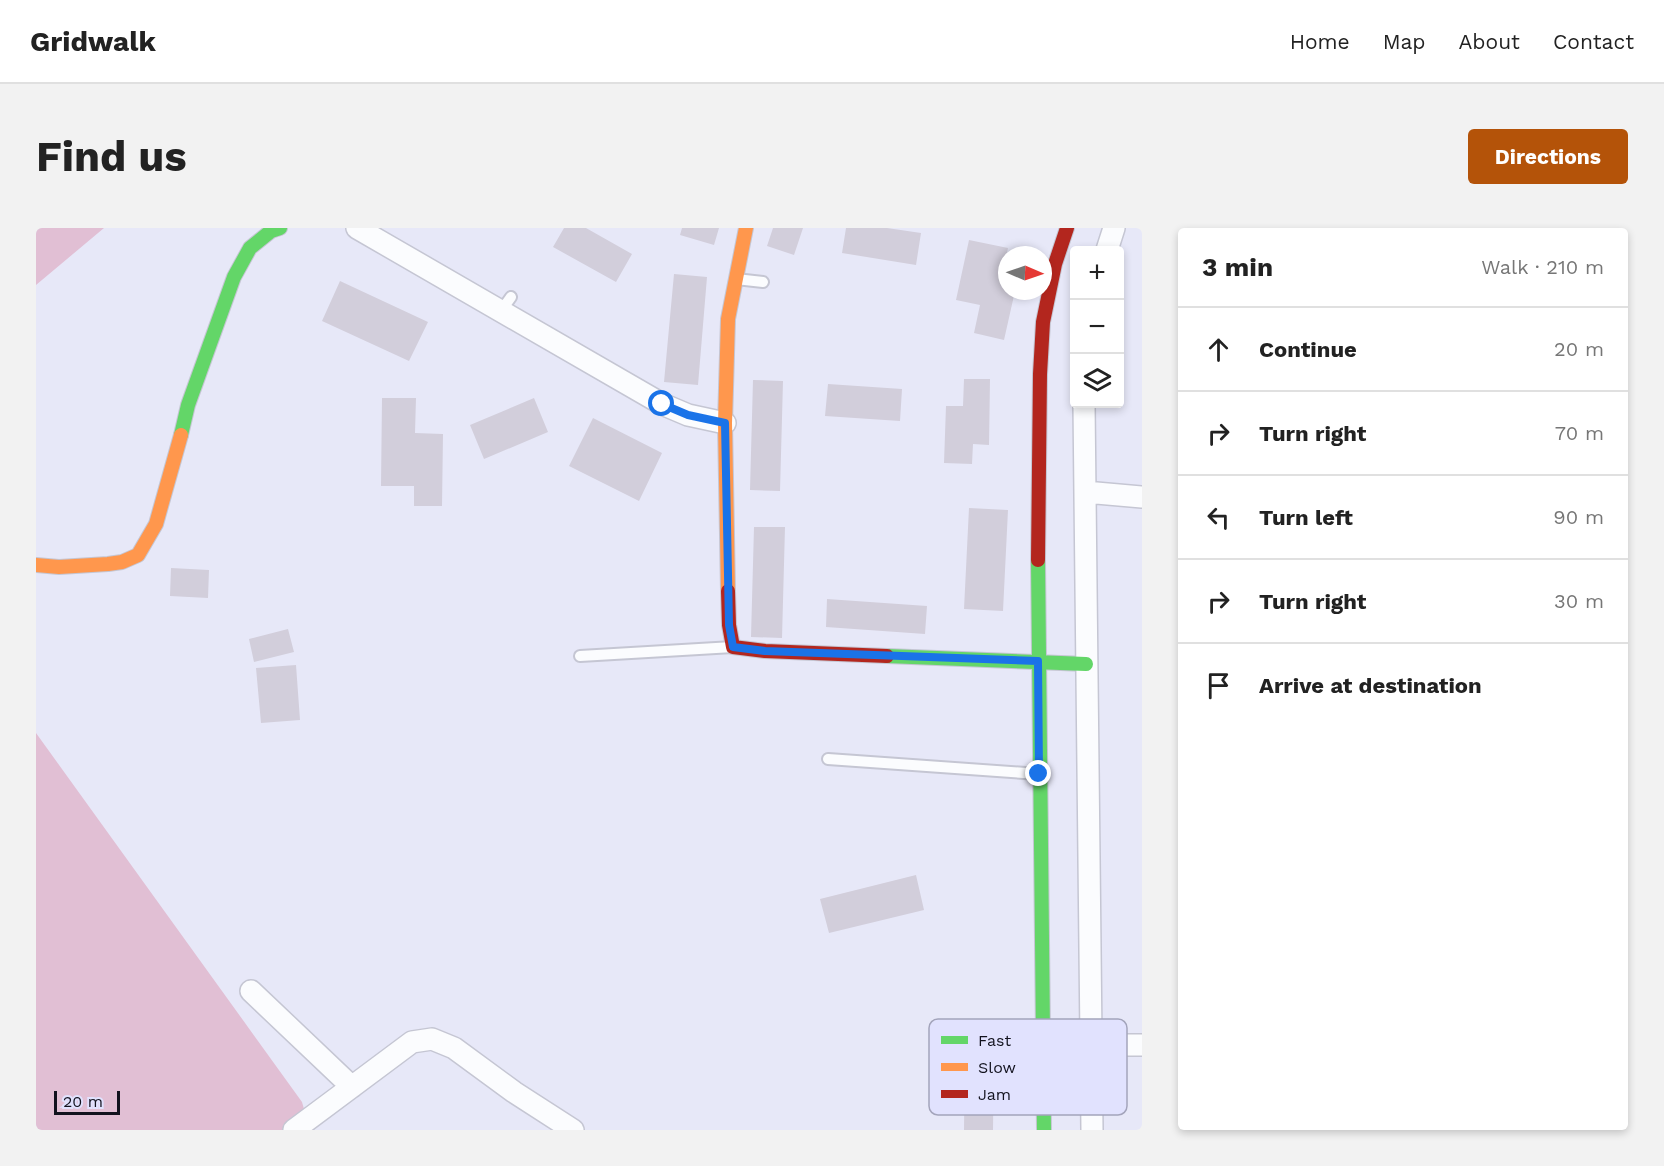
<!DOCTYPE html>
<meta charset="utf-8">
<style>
body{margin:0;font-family:"Work Sans",sans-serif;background:#f2f2f2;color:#222}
.controls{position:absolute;right:18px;top:18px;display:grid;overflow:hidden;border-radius:6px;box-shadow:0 3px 9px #0003}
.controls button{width:54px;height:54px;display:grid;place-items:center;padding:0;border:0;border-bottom:2px solid #e0e0e0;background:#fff;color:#222;font:30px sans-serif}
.compass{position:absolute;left:962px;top:18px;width:54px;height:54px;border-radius:50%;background:#fff;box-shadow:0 3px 9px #0003;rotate:92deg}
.scale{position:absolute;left:18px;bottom:15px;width:66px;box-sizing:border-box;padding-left:6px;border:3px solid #12121e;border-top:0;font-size:16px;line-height:21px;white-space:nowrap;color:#12121e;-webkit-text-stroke:4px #e1e2fe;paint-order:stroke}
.stop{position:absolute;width:18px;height:18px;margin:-14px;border:4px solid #1a73e8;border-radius:50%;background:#fff}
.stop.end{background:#1a73e8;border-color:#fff;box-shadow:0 2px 6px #0008}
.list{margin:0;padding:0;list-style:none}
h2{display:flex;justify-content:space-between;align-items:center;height:78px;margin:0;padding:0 24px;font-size:26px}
h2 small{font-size:20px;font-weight:400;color:#767676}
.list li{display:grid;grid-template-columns:39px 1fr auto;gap:18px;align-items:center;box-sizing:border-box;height:84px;padding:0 24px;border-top:2px solid #e0e0e0}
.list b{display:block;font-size:22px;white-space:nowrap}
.list em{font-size:20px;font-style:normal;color:#767676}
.icon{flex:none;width:33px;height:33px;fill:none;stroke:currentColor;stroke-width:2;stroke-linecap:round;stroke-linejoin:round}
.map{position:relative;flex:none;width:1106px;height:902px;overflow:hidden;border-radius:6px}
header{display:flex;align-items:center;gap:36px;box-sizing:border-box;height:84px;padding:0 30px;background:#fff;border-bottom:2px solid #e0e0e0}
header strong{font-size:28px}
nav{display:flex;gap:33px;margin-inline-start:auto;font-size:21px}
.intro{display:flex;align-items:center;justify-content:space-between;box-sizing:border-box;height:144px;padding:0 36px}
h1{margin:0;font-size:42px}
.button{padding:15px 27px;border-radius:6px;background:#b45309;color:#fff;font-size:21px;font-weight:700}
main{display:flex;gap:36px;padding:0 36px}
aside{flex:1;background:#fff;border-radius:6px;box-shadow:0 3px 9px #0003}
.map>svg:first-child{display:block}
.green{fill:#e1bfd4}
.building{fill:#d2cedb}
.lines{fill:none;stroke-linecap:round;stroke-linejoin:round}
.lane-casing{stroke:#c5c6d3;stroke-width:14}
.street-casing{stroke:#c5c6d3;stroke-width:24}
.fast-casing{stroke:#c5c6d3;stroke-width:16}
.slow-casing{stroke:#c5c6d3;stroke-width:16}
.jam-casing{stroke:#c5c6d3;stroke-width:16}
.lane{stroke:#fbfcfe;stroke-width:10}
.street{stroke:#fbfcfe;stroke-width:21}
.fast{stroke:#63d668;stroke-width:14}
.slow{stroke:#ff974d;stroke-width:14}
.jam{stroke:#b3261e;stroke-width:14}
.route{stroke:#1a73e8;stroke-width:8}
.key{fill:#e1e2fe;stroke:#a3a4bb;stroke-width:1.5}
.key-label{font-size:16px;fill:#12121e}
</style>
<header>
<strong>Gridwalk</strong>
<nav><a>Home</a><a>Map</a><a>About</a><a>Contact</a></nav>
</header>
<div class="intro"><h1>Find us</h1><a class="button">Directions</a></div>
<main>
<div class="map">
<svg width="1106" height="902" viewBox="0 0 1106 902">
<rect width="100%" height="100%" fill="#e7e8f8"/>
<path class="green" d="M0,0H68L0,57Z
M0,505L266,874L274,902H0Z"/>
<path class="building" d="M528,0H550L596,26L580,54L517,19Z
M646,0H683L678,17L644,7Z
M737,0H767L758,27L731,18Z
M810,0H851L885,5L880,37L806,25Z
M933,12L972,20L964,56L971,58V63H979L968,112L938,105L944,77L920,72Z
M638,46L671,49L662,157L628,154Z
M304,53L392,94L373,133L286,93Z
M928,151H954L953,217L937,216L936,236L908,235L910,178H927Z
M717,152L747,153L744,263L714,262Z
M792,156L866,161L864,193L789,188Z
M346,170H380L379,205L407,206L406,278H378V258H345Z
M498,170L512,204L448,231L434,197Z
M557,190L626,225L603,273L533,238Z
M933,280L972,282L967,383L928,381Z
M718,299H749L746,410L715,409Z
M135,340L173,342L172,370L134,368Z
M791,371L891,378L889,406L790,399Z
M252,401L258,424L218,434L213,411Z
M260,437L264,492L225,495L220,440Z
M880,647L888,682L793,705L784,671Z
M929,808L958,809L957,902H928Z"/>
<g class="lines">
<g class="lane-casing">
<path id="lane" d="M700,51L727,54
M465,83L475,69
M544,428L697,419
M792,531L1003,546"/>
</g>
<g class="street-casing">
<path id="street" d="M321,0L626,176L652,187L689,195
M1071,22L1078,0
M1048,176L1056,902
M1049,264L1106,269
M215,763L316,859
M1056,817H1106
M258,902L376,814L396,811L418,820L478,864L537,902"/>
</g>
<g class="fast-casing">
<path id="fast" d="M145,207L152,177L198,49L214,20L235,3L244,0
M1002,332L1008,902
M851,428L1050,436"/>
</g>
<g class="slow-casing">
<path id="slow" d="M0,337L23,339L72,336L86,334L102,327L120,296L145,207
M692,363L689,195L692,91L710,0"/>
</g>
<g class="jam-casing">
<path id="jam" d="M1002,332L1004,146L1007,94L1019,36L1031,0
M692,363L693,397L697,419L729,423L851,428"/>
</g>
<use href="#lane" class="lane"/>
<use href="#street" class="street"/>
<use href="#fast" class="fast"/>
<use href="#slow" class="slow"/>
<use href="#jam" class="jam"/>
</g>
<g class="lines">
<path class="route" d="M626,176L652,187L689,195L693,397L697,419L729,423L1002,433L1003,546"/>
</g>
<rect x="893" y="791" width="198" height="96" rx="9" class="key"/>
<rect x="905" y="808" width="27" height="8" fill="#63d668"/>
<rect x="905" y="835" width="27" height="8" fill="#ff974d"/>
<rect x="905" y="862" width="27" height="8" fill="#b3261e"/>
<g class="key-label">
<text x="942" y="818">Fast</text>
<text x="942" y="845">Slow</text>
<text x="942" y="872">Jam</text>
</g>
</svg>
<div class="controls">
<button>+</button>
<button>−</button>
<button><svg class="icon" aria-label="layers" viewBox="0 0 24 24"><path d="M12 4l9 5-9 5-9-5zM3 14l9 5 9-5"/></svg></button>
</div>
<svg class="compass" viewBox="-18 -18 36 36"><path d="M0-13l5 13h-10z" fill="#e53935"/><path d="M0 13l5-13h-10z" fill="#767676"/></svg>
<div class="scale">20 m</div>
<div class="stop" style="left:626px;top:176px"></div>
<div class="stop end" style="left:1003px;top:546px"></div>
</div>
<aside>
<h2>3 min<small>Walk · 210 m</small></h2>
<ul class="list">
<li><svg class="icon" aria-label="ahead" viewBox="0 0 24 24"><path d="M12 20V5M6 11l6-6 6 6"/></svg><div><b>Continue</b></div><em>20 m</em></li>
<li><svg class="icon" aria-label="right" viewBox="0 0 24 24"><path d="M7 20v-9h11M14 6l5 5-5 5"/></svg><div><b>Turn right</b></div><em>70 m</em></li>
<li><svg class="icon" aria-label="left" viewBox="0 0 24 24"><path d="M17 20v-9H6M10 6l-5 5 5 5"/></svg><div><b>Turn left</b></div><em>90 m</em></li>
<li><svg class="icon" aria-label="right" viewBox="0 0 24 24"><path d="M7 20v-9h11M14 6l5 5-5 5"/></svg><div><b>Turn right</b></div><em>30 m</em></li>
<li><svg class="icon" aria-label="arrive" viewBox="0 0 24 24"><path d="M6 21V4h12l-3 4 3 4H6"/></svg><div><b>Arrive at destination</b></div></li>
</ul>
</aside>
</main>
